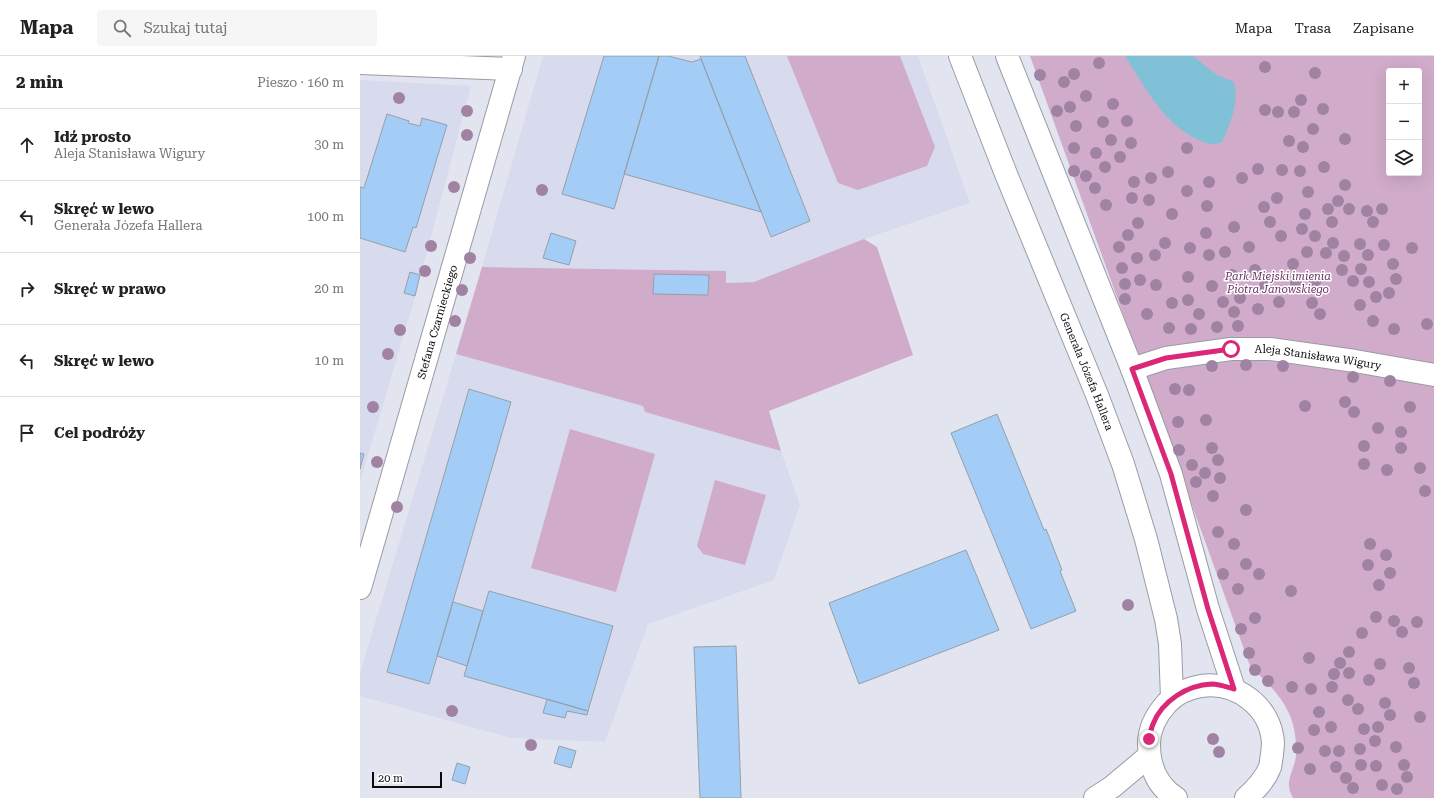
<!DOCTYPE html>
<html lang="pl">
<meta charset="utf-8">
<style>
body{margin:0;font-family:"Roboto Serif",serif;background:#f6f6f6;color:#222}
.controls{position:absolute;right:12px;top:12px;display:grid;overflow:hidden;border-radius:4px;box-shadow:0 4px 16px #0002}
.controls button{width:36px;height:36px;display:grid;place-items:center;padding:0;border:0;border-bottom:1px solid #e0e0e0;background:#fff;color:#222;font:20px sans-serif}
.scale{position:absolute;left:12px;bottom:10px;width:70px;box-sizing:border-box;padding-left:4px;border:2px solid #0b0b0f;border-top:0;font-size:11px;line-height:14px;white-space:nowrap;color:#0b0b0f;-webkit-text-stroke:3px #fff;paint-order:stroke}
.stop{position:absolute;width:12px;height:12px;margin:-9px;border:3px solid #db2777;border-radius:50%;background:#fff}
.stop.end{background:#db2777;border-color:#fff;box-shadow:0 1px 4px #0008}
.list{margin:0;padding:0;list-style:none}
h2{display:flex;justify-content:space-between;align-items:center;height:52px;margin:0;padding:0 16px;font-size:17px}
h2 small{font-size:13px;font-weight:400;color:#767676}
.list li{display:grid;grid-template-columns:26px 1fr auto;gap:12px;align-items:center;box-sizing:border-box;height:72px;padding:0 16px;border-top:1px solid #e0e0e0}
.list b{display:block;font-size:15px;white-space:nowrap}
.list p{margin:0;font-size:13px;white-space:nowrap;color:#767676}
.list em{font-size:13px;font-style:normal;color:#767676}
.icon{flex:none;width:22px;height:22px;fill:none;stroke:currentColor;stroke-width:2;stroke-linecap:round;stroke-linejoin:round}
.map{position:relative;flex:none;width:1074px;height:742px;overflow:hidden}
header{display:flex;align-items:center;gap:24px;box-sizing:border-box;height:56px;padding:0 20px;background:#fff;border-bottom:1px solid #e0e0e0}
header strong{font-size:19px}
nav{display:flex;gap:22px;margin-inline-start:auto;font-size:14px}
.search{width:280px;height:36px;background:#f6f6f6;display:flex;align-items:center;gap:10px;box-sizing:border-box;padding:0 14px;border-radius:4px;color:#767676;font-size:15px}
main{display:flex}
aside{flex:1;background:#fff}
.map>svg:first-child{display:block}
.built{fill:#d7dbed}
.green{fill:#d1acca;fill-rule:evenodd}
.water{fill:#80c1d8}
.building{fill:#a3ccf6;stroke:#979fa7}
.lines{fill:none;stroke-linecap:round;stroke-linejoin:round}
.minor-casing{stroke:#999ba5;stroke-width:24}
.tertiary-casing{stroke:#999ba5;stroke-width:24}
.secondary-casing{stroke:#999ba5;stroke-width:24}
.minor{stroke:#fff;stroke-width:22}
.tertiary{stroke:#fff;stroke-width:22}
.secondary{stroke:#fff;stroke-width:22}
.tree{fill:#a083a2}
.route{stroke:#db2777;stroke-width:5}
.labels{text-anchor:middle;stroke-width:3;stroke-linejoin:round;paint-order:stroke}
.park-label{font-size:11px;font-style:italic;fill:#6a3263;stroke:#fff}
.street-label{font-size:11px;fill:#0b0b0f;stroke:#fff}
</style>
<header>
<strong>Mapa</strong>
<div class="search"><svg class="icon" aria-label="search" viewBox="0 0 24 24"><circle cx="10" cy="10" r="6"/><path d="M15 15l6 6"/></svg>Szukaj tutaj</div>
<nav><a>Mapa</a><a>Trasa</a><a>Zapisane</a></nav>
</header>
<main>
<aside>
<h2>2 min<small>Pieszo · 160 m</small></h2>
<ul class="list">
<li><svg class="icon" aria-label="ahead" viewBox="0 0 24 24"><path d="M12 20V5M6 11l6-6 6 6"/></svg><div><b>Idź prosto</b><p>Aleja Stanisława Wigury</p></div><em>30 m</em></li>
<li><svg class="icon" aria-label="left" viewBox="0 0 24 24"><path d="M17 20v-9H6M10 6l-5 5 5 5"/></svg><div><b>Skręć w lewo</b><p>Generała Józefa Hallera</p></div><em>100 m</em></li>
<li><svg class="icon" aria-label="right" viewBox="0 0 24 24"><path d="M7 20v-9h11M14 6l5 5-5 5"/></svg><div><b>Skręć w prawo</b></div><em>20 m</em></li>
<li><svg class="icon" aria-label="left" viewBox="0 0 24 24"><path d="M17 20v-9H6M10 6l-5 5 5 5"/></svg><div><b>Skręć w lewo</b></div><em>10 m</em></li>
<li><svg class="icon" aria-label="arrive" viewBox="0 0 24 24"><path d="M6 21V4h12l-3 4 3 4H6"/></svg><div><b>Cel podróży</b></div></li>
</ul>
</aside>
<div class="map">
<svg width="1074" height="742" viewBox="0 0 1074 742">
<rect width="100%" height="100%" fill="#e2e5f0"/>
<path class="built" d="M183,0H558L610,147L504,183L394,226L366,227L365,215L122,211Z
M0,24L111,30L55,241L0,426Z
M96,298L283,350L285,356L421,395L440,449L414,524L288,568L245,686L151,682L0,640V617Z"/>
<path class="green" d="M427,0H540L575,91L567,110L498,134L478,127Z
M670,0H1074V742H933C931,738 929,734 929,730C928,721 935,710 936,700C938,656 919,638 890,610ZM1029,15H1059V117H1029Z
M504,183L517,191L553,299L409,355L421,395L285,356L283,350L96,298L122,211L366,215V227L394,226Z
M210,373L295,398L256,536L171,512Z
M355,424L406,439L385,509L343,498L337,490Z"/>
<path class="water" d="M765,0H833L857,19L874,26C879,47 871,66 862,86C853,90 848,88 839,84C804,69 785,31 765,0Z"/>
<path class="building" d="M244,0H299L254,153L202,138Z
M299,0H308L332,6L341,3L401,156L264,118Z
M340,0H385L450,165L411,181Z
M27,58L49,65L48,67L60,70L62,62L87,69L56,172L53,171L45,196L0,182V131L4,132Z
M191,177L216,185L209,209L183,202Z
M50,216L60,219L55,240L44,237Z
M294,218L349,219L348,239L293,238Z
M109,333L151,346L69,628L27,616Z
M637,358L684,474L686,473L702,514L700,515L716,555L671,573L591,377Z
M0,397L4,398L0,413Z
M606,494L639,574L499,628L469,547Z
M129,535L253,570L228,655L104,620Z
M93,546L123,555L107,610L77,600Z
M376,590L381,742H340L334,591Z
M187,643L228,655L227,659L207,655L205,662L183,657Z
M199,690L216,695L211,712L194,707Z
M97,707L110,711L105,728L92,724Z"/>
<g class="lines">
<g class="minor-casing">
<g id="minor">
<path d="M0,7L151,13"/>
<path id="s1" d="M772,313L806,302L871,293H910L995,305L1074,319"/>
<path id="s2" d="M0,532L154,0"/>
</g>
</g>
<g class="tertiary-casing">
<path id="tertiary" d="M735,742L752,731L789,700"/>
</g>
<g class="secondary-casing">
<g id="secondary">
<path id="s3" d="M600,0L646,118L737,339L763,408L786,483L806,563L810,588L812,642"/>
<path d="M647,0L772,313L811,418L848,553L874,633"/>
<path d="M816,742C797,730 789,710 789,688C789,672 797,658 807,647C816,638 829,632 841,630C877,625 911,651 913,687C913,691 912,695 912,699C911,703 911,707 910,711C905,724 896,733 886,742"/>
</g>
</g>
<use href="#minor" class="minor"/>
<use href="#tertiary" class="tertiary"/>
<use href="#secondary" class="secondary"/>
</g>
<g class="tree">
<circle cx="739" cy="7" r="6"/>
<circle cx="905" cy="11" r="6"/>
<circle cx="955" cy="17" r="6"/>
<circle cx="714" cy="18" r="6"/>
<circle cx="680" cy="19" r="6"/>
<circle cx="704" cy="26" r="6"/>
<circle cx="726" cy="40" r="6"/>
<circle cx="39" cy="42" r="6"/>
<circle cx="941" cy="44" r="6"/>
<circle cx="753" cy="48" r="6"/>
<circle cx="710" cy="51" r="6"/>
<circle cx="963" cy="53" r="6"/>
<circle cx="905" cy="54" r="6"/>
<circle cx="107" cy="55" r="6"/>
<circle cx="697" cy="55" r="6"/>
<circle cx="918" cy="56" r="6"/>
<circle cx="934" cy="56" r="6"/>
<circle cx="767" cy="65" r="6"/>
<circle cx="743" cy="66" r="6"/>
<circle cx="716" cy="70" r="6"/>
<circle cx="953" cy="73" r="6"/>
<circle cx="107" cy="79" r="6"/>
<circle cx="985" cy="83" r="6"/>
<circle cx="751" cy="84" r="6"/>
<circle cx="929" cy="85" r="6"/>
<circle cx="771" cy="87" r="6"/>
<circle cx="943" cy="91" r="6"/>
<circle cx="714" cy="92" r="6"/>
<circle cx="827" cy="92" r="6"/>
<circle cx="736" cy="97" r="6"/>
<circle cx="760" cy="101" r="6"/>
<circle cx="745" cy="111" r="6"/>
<circle cx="964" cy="111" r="6"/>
<circle cx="898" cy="113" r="6"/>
<circle cx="922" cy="114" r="6"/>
<circle cx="714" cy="115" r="6"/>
<circle cx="940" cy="115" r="6"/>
<circle cx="808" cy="116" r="6"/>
<circle cx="726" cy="120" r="6"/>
<circle cx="791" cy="122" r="6"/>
<circle cx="882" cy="122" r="6"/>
<circle cx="774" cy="126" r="6"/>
<circle cx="849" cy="126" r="6"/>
<circle cx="985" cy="129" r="6"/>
<circle cx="94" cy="131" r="6"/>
<circle cx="735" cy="132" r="6"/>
<circle cx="182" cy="134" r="6"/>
<circle cx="827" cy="135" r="6"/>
<circle cx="948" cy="136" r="6"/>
<circle cx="772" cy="142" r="6"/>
<circle cx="917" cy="142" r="6"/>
<circle cx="789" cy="144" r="6"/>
<circle cx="978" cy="145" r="6"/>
<circle cx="746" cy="149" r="6"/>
<circle cx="847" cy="150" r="6"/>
<circle cx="904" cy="151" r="6"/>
<circle cx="968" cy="153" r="6"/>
<circle cx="989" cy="153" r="6"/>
<circle cx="1022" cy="153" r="6"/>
<circle cx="1007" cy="155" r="6"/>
<circle cx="812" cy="158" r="6"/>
<circle cx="945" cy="158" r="6"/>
<circle cx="910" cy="166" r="6"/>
<circle cx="972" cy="166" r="6"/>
<circle cx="1013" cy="166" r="6"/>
<circle cx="778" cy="167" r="6"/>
<circle cx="874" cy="171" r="6"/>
<circle cx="942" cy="173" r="6"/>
<circle cx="846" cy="177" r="6"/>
<circle cx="768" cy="179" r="6"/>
<circle cx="921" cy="180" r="6"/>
<circle cx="955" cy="180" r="6"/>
<circle cx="805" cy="187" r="6"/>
<circle cx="973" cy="187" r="6"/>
<circle cx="1000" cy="188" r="6"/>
<circle cx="1024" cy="189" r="6"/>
<circle cx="71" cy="190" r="6"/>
<circle cx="759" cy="191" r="6"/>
<circle cx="889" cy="191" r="6"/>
<circle cx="830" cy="192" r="6"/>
<circle cx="1052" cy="192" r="6"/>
<circle cx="865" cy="196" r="6"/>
<circle cx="947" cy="196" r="6"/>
<circle cx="966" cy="197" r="6"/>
<circle cx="795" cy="199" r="6"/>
<circle cx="849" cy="199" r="6"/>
<circle cx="1008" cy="199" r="6"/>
<circle cx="984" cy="200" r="6"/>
<circle cx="110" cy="202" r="6"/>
<circle cx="777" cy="202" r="6"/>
<circle cx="933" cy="208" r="6"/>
<circle cx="1033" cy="208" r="6"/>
<circle cx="762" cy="212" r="6"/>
<circle cx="1001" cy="213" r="6"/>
<circle cx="895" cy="214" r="6"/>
<circle cx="982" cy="214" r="6"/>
<circle cx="65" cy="215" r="6"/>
<circle cx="872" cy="219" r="6"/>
<circle cx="828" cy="221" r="6"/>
<circle cx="1036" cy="223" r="6"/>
<circle cx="780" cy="224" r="6"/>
<circle cx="993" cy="225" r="6"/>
<circle cx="955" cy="226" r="6"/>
<circle cx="1009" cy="226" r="6"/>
<circle cx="765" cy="228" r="6"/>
<circle cx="936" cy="228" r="6"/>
<circle cx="796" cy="229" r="6"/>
<circle cx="852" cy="230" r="6"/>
<circle cx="905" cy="230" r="6"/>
<circle cx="102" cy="234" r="6"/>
<circle cx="1029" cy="237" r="6"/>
<circle cx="1016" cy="241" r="6"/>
<circle cx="880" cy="242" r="6"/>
<circle cx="765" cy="243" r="6"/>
<circle cx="828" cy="244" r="6"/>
<circle cx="863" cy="246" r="6"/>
<circle cx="919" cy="246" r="6"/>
<circle cx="812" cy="247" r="6"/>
<circle cx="952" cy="247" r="6"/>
<circle cx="1000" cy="249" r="6"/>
<circle cx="898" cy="253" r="6"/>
<circle cx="874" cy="256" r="6"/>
<circle cx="787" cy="258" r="6"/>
<circle cx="839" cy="258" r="6"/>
<circle cx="960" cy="258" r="6"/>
<circle cx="95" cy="265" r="6"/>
<circle cx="1013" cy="265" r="6"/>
<circle cx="1067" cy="268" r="6"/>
<circle cx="878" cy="270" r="6"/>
<circle cx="857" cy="271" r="6"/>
<circle cx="809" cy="272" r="6"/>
<circle cx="831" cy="273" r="6"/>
<circle cx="1034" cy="273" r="6"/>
<circle cx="40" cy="274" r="6"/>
<circle cx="28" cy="298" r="6"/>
<circle cx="886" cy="309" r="6"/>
<circle cx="852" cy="310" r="6"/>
<circle cx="923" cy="310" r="6"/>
<circle cx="993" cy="321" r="6"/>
<circle cx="1030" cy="325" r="6"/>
<circle cx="815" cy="333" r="6"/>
<circle cx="829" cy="334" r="6"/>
<circle cx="985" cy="346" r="6"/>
<circle cx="945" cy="350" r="6"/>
<circle cx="13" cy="351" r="6"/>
<circle cx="1050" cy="351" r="6"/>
<circle cx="994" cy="356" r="6"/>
<circle cx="846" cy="364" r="6"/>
<circle cx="818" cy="366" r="6"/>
<circle cx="1018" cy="372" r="6"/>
<circle cx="1041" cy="376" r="6"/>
<circle cx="1004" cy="390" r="6"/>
<circle cx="852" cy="392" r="6"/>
<circle cx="1041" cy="392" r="6"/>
<circle cx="819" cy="394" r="6"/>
<circle cx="858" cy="404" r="6"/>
<circle cx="17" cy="406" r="6"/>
<circle cx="1004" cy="408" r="6"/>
<circle cx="832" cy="409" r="6"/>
<circle cx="1060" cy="412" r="6"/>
<circle cx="1027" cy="414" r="6"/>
<circle cx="845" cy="417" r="6"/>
<circle cx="860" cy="422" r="6"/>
<circle cx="836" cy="426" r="6"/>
<circle cx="1065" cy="435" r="6"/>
<circle cx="853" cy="440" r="6"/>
<circle cx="37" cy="451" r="6"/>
<circle cx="886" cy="454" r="6"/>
<circle cx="858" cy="476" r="6"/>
<circle cx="874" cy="488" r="6"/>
<circle cx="1010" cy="488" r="6"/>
<circle cx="1026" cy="499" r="6"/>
<circle cx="886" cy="508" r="6"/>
<circle cx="1008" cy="509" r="6"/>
<circle cx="1030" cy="517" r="6"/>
<circle cx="863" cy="518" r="6"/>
<circle cx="899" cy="518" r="6"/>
<circle cx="1019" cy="529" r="6"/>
<circle cx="878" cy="533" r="6"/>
<circle cx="931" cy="535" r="6"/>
<circle cx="768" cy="549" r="6"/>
<circle cx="1016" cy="561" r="6"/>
<circle cx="895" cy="562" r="6"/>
<circle cx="1034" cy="565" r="6"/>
<circle cx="1057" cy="566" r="6"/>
<circle cx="881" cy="573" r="6"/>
<circle cx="1042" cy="576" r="6"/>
<circle cx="1002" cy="577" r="6"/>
<circle cx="989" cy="596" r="6"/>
<circle cx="889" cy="597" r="6"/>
<circle cx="949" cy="602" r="6"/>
<circle cx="980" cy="607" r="6"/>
<circle cx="1020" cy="608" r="6"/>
<circle cx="1049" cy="612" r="6"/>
<circle cx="895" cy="614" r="6"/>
<circle cx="989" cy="617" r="6"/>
<circle cx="974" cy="618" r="6"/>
<circle cx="1009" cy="624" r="6"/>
<circle cx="908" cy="625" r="6"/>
<circle cx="1054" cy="627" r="6"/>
<circle cx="932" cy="631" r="6"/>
<circle cx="972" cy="631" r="6"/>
<circle cx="951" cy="633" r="6"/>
<circle cx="988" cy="644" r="6"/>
<circle cx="1025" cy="647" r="6"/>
<circle cx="998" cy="653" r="6"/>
<circle cx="92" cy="655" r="6"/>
<circle cx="959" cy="656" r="6"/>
<circle cx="1030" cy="659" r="6"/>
<circle cx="1060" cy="661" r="6"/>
<circle cx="971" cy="671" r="6"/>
<circle cx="1018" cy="671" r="6"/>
<circle cx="1004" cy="673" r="6"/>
<circle cx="954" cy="674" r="6"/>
<circle cx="853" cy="683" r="6"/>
<circle cx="1015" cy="685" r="6"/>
<circle cx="171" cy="689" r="6"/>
<circle cx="1036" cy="691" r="6"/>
<circle cx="938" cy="692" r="6"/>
<circle cx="1000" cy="693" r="6"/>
<circle cx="965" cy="695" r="6"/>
<circle cx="979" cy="695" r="6"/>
<circle cx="859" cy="696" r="6"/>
<circle cx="1001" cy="709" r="6"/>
<circle cx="1044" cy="709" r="6"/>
<circle cx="1016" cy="710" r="6"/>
<circle cx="976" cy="711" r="6"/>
<circle cx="950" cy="713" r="6"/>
<circle cx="1047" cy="721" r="6"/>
<circle cx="986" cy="722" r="6"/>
<circle cx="1022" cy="729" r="6"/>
<circle cx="993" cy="732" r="6"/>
<circle cx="1037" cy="733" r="6"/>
</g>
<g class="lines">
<path class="route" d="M789,683C790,678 791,673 793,668C802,645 827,629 852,628C859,628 867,631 874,633L848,553L811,418L772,313L806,302L871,293"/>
</g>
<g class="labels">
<g class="park-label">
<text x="918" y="224">Park Miejski imienia<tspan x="918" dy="13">Piotra Janowskiego</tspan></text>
</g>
<g class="street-label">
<text dy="4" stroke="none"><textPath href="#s2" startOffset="277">Stefana Czarnieckiego</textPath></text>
<text dy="4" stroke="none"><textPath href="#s1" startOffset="189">Aleja Stanisława Wigury</textPath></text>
<text dy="4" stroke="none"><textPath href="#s3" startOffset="340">Generała Józefa Hallera</textPath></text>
</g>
</g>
</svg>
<div class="controls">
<button>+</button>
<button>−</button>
<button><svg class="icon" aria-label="layers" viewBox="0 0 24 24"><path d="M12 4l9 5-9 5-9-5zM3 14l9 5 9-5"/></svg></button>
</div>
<div class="scale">20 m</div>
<div class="stop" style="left:871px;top:293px"></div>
<div class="stop end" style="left:789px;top:683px"></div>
</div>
</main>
